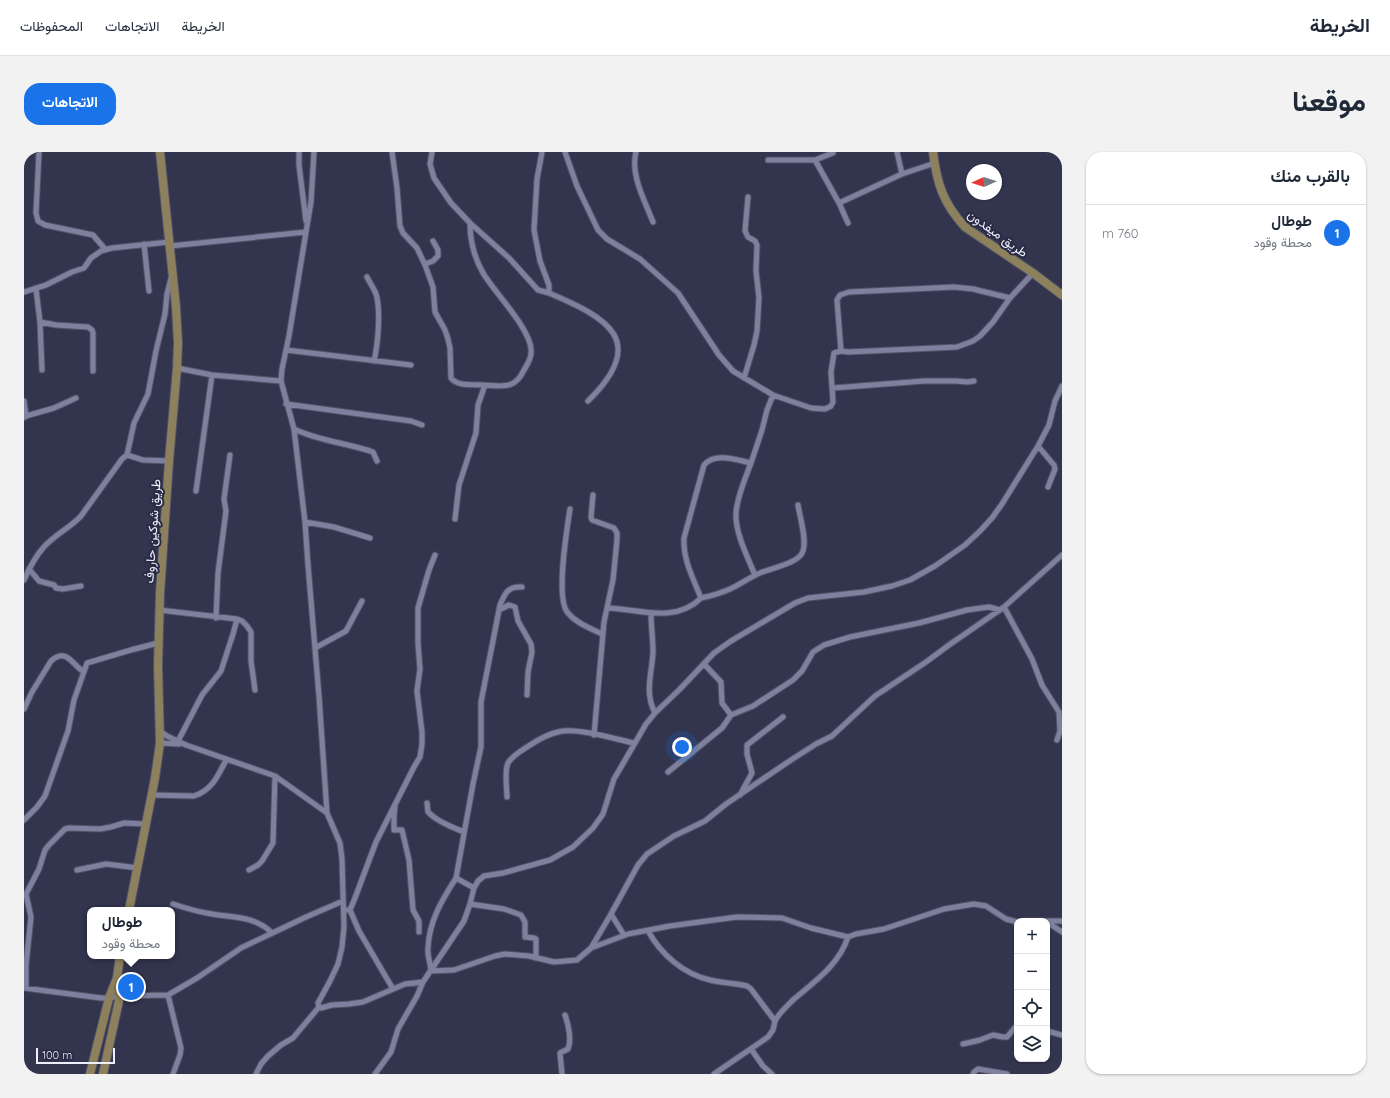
<!DOCTYPE html>
<html lang="ar">
<meta charset="utf-8">
<style>
body{margin:0;font-family:Quicksand,Vazirmatn,sans-serif;background:#f2f2f3;color:#1f2937;direction:rtl}
.controls{position:absolute;right:12px;bottom:12px;display:grid;overflow:hidden;border-radius:8px;box-shadow:0 1px 3px #0004}
.controls button{width:36px;height:36px;display:grid;place-items:center;padding:0;border:0;border-bottom:1px solid #e0e1e3;background:#fff;color:#1f2937;font:20px sans-serif}
.compass{position:absolute;left:942px;top:12px;width:36px;height:36px;border-radius:50%;background:#fff;box-shadow:0 1px 3px #0004;rotate:267deg}
.scale{position:absolute;left:12px;bottom:10px;width:79px;box-sizing:border-box;padding-left:4px;border:2px solid #eeeffc;border-top:0;font-size:11px;line-height:14px;white-space:nowrap;color:#eeeffc;-webkit-text-stroke:3px #292a43;paint-order:stroke}
.you{position:absolute;left:658px;top:595px;width:14px;height:14px;margin:-10px;border:3px solid #fff;border-radius:50%;background:#1a73e8;box-shadow:0 0 0 6px #1a73e833}
.badge{display:grid;place-items:center;width:26px;height:26px;border-radius:50%;background:#1a73e8;color:#fff;font-size:13px;font-weight:700}
.pin{position:absolute;translate:-50% -50%;border:2px solid #fff;box-shadow:0 1px 4px #0006}
.popup{position:absolute;left:63px;top:755px;width:88px;height:52px;box-sizing:border-box;display:grid;place-content:center;border-radius:8px;background:#fff;filter:drop-shadow(0 1px 3px #0005);font-size:13px;white-space:nowrap;color:#747a83}
.popup b{font-size:15px;color:#1f2937}
.popup::after{content:'';position:absolute;left:50%;top:100%;margin-left:-8px;border:8px solid transparent;border-top-color:#fff}
.list{margin:0;padding:0;list-style:none}
h2{display:flex;justify-content:space-between;align-items:center;height:52px;margin:0;padding:0 16px;font-size:17px}
h2 small{font-size:13px;font-weight:400;color:#747a83}
.list li{display:grid;grid-template-columns:26px 1fr auto;gap:12px;align-items:center;box-sizing:border-box;height:56px;padding:0 16px;border-top:1px solid #e0e1e3}
.list b{display:block;font-size:15px;white-space:nowrap}
.list p{margin:0;font-size:13px;white-space:nowrap;color:#747a83}
.list em{font-size:13px;font-style:normal;color:#747a83}
.icon{flex:none;width:22px;height:22px;fill:none;stroke:currentColor;stroke-width:2;stroke-linecap:round;stroke-linejoin:round}
.map{position:relative;flex:none;width:1038px;height:922px;overflow:hidden;direction:ltr;border-radius:16px}
header{display:flex;align-items:center;gap:24px;box-sizing:border-box;height:56px;padding:0 20px;background:#fff;border-bottom:1px solid #e0e1e3}
header strong{font-size:19px}
nav{display:flex;gap:22px;margin-inline-start:auto;font-size:14px}
.intro{display:flex;align-items:center;justify-content:space-between;box-sizing:border-box;height:96px;padding:0 24px}
h1{margin:0;font-size:28px}
.button{padding:10px 18px;border-radius:16px;background:#1a73e8;color:#fff;font-size:14px;font-weight:700}
main{display:flex;gap:24px;padding:0 24px}
aside{flex:1;background:#fff;border-radius:16px;box-shadow:0 1px 3px #0004}
.map>svg:first-child{display:block}
.lines{fill:none;stroke-linecap:round;stroke-linejoin:round}
.minor-casing{stroke:#525267;stroke-width:7}
.primary-casing{stroke:#525267;stroke-width:10}
.minor{stroke:#7e809d;stroke-width:5}
.primary{stroke:#8d815d;stroke-width:8}
.labels{text-anchor:middle;stroke-width:4;stroke-linejoin:round;paint-order:stroke}
.street-label{font-size:13px;fill:#eeeffc;stroke:#292a43}
</style>
<header>
<strong>الخريطة</strong>
<nav><a>الخريطة</a><a>الاتجاهات</a><a>المحفوظات</a></nav>
</header>
<div class="intro"><h1>موقعنا</h1><a class="button">الاتجاهات</a></div>
<main>
<aside>
<h2>بالقرب منك<small></small></h2>
<ul class="list">
<li><span class="badge">1</span><div><b>طوطال</b><p>محطة وقود</p></div><em>760 m</em></li>
</ul>
</aside>
<div class="map">
<svg width="1038" height="922" viewBox="0 0 1038 922">
<rect width="100%" height="100%" fill="#33344e"/>
<g class="lines">
<g class="minor-casing">
<path id="minor" d="M15,0L12,61L14,69L21,73L69,83L81,97
M275,0V13L282,69
M290,0L287,50L282,80L265,184L258,217L257,229L270,277L281,370L284,413L295,544L303,661
M368,0L373,36L376,74L379,81L393,96L401,113L409,135L411,160L421,178L424,187L426,196L427,226C434,235 449,232 459,233C478,234 491,238 500,218C503,213 507,207 507,201C510,180 470,140 459,121C450,105 446,89 446,71
M408,0L406,12L410,26L427,51L446,71L485,106L514,138L525,141V133L516,109L510,78L513,27L518,0
M541,0L553,34L574,78L583,87L616,107L654,141L695,203L709,219L749,243L787,256L801,257L807,254L809,250L807,220L810,201L817,199L824,200L933,195L949,189L956,184L969,170L986,146L1009,121
M612,0C606,23 621,49 629,70
M873,0L878,22
M744,8H791L815,51L824,71
M791,8L809,1
M815,51L878,22L911,11
M120,92L125,139
M146,94L282,80
M401,112L409,109L414,104V98L409,89
M343,125C346,131 350,137 352,142C357,158 354,192 350,209
M12,137L16,170L18,218
M0,140L22,133L48,120L60,116L67,106L77,99L88,96L145,90
M525,141C584,166 625,189 564,249
M16,170L32,173L64,175L68,178L69,181V219
M262,198L387,213
M817,199L813,148L816,143L825,140L930,135L949,137L986,146
M153,216L188,223L257,229
M720,226L730,193L733,179L735,146L732,119L733,93L731,89L724,85L721,79L724,45
M809,236L900,229H932L944,230L950,229
M0,249L2,264L1,265
M262,252L387,269L398,273
M2,264L30,256L52,246
M270,277C295,289 323,291 349,300L353,309
M1014,294L1030,313L1031,317L1024,335
M103,303L110,271L124,242L132,199L141,162L143,142L147,126
M727,311L738,278L743,258L749,243
M172,339L188,223
M569,343L567,365L568,368L590,376L593,381V388L589,428L580,470L570,583
M546,357C543,377 531,447 544,461C552,471 566,476 578,482
M431,367L435,333L452,281L454,253L461,233
M281,370L310,375L346,386
M5,417L15,429L30,433L32,436L39,437L57,434
M0,428C5,417 11,405 19,396C30,383 46,376 57,364L98,307L103,303L119,308L145,309
M677,446C687,444 697,441 706,437C717,432 726,425 736,421C747,416 776,411 779,399C783,387 776,366 774,353
M980,455L1008,507L1018,533L1035,560L1036,579L1033,588
M583,456C615,457 651,472 677,446C669,426 659,408 660,386L680,313C691,300 713,308 727,311C721,327 713,345 712,361C711,381 724,406 731,423
M135,458L213,467L218,469L223,474L227,480V509L231,538
M475,458L485,453L491,455L494,469L507,492L508,500L504,520L503,543
M627,462C627,474 629,487 629,500C628,522 620,540 631,561
M192,466L194,421L202,359L200,347L206,303
M291,496L322,479L338,449
M680,512L697,530L698,551L707,563L729,554L769,528L778,519L789,500L800,493L826,485L895,471L943,458L965,455L976,458
M0,557L8,540L27,509C43,495 48,513 60,520
M136,579L143,584L162,593L251,624L303,661L316,691L318,707L320,775L318,795L314,812L306,829L294,851L295,855L297,856L308,853L325,852L339,850L381,832L399,830L440,769L446,752L450,736L454,729L460,724L479,721L526,708L549,695L569,676L579,662L590,627L622,572L631,561L656,537L690,501L707,489L771,451L784,446L840,440L868,434L886,428L911,414L941,393L956,379L968,366L978,352L1014,294L1025,273L1031,249L1038,234
M136,591L155,592
M153,591L178,543L197,519L209,482L213,467
M644,620L698,576L707,563
M128,643L170,644C188,638 194,624 202,608
M716,643L728,621L723,602V593L759,565
M483,645C483,635 480,620 484,611C488,604 497,599 503,595C512,589 523,582 534,580C553,575 590,587 610,591
M403,651L404,660C414,670 428,675 440,680
M371,655L370,663V678H378L385,708L389,758L395,769V780
M0,668L13,655L21,644L44,579L50,548L63,511L107,498L134,491
M53,718L82,712L114,716
M225,718L234,713L238,709L249,691L251,624
M450,736L432,726L449,632L457,595V550L476,453C481,441 484,434 498,435
M149,752C161,756 174,760 188,762C211,766 231,764 248,781
M446,752L480,757L497,763L501,770V785L510,786L512,787V806
M323,758H326L335,779L369,837
M326,758L331,746L352,690L390,615L396,605L398,592V580L393,539L396,517L394,491V456L405,418L411,403
M1000,769H1019
M1023,769H1038
M1023,770L1038,780
M624,779C637,802 659,822 686,828C698,831 711,831 723,834L727,837L751,869L749,878L744,885L690,922
M600,783L587,762L614,713L623,702L650,684L681,669L702,652L767,608L792,592L808,584L851,544L902,510L925,493L980,455L1038,403
M567,796L587,762
M407,817C406,810 403,803 404,796C405,769 418,748 432,726
M406,819L430,818L471,804L481,802L505,804L530,810L553,808L567,796L604,782L646,774L713,765L758,766L787,776L824,785L832,782L860,777L920,757L950,752L962,754L982,767L993,770
M0,836L77,846H85L96,844L144,843L173,826L217,796L282,765L319,749
M2,836V813L7,765L2,742L15,717L21,698L25,693L41,677L45,676L76,677L87,675L100,671L122,672
M144,843L157,896L156,903L149,922
M751,869C755,861 762,855 769,848C790,830 815,813 824,785
M1023,879L1038,883
M939,892L956,888L969,883L979,885H983L993,873
M727,897L739,914L748,922
M232,922L237,912L244,904L257,893L269,886L295,855
M351,922L367,900L374,877L393,844L399,830
M538,922L536,901L544,897C548,888 544,871 541,863
M949,922L950,920L954,917L983,922"/>
</g>
<g class="primary-casing">
<path id="primary" d="M909,0C913,32 919,51 941,75L1009,121L1038,143
M105,758L131,626L136,591L134,514L136,441L145,309L153,216L154,191L152,155L136,0
M66,922L85,846L93,826L96,804
M79,922L96,844L93,827"/>
</g>
<use href="#minor" class="minor"/>
<use href="#primary" class="primary"/>
</g>
<g class="labels">
<g class="street-label">
<text transform="translate(974 81) rotate(36)" y="5">طريق ميفدون</text>
<text transform="translate(128 379) rotate(-86)" y="5">طريق شوكين حاروف</text>
</g>
</g>
</svg>
<div class="controls">
<button>+</button>
<button>−</button>
<button><svg class="icon" aria-label="locate" viewBox="0 0 24 24"><circle cx="12" cy="12" r="6"/><path d="M12 2v4M12 18v4M2 12h4M18 12h4"/></svg></button>
<button><svg class="icon" aria-label="layers" viewBox="0 0 24 24"><path d="M12 4l9 5-9 5-9-5zM3 14l9 5 9-5"/></svg></button>
</div>
<svg class="compass" viewBox="-18 -18 36 36"><path d="M0-13l5 13h-10z" fill="#e53935"/><path d="M0 13l5-13h-10z" fill="#747a83"/></svg>
<div class="scale">100 m</div>
<div class="you"></div>
<div class="pin badge" style="left:107px;top:835px">1</div>
<div class="popup"><b>طوطال</b>محطة وقود</div>
</div>
</main>
